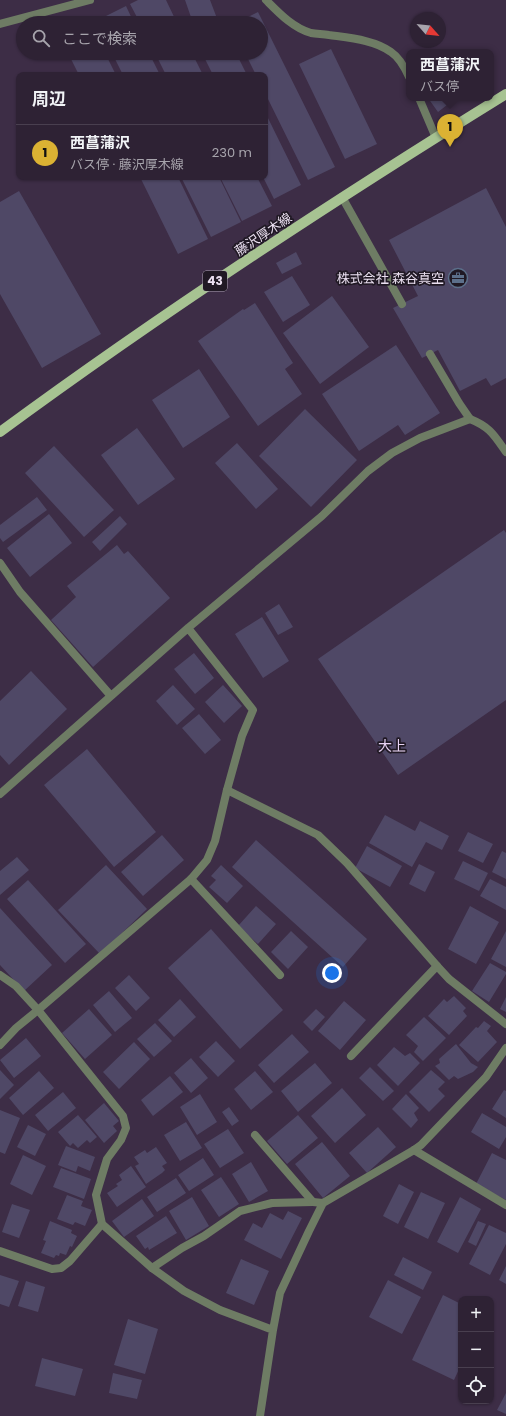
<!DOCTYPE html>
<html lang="ja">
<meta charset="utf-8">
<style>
body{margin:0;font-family:Poppins,"Noto Sans JP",sans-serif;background:#3a2f40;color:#f1f3f6}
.controls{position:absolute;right:12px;bottom:12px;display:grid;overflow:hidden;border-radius:8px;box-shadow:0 1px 3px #0004}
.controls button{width:36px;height:36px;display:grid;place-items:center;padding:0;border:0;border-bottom:1px solid #493f4f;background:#2e2234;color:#f1f3f6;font:20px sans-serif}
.compass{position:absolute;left:410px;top:12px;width:36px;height:36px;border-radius:50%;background:#2e2234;box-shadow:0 1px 3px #0004;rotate:117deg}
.you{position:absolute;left:332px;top:973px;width:14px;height:14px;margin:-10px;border:3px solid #fff;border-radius:50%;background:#1a73e8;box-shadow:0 0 0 6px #1a73e833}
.badge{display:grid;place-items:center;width:26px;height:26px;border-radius:50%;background:#dbb233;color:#111;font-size:13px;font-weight:700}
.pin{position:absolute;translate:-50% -33px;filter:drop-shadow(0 1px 2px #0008)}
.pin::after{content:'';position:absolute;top:21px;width:14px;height:12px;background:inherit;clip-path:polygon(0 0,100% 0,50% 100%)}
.popup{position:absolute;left:406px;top:49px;width:88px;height:52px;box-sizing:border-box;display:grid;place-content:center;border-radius:8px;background:#2e2234;filter:drop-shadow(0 1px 3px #0005);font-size:13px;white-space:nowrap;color:#a7a4ac}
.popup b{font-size:15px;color:#f1f3f6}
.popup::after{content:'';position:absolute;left:50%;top:100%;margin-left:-8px;border:8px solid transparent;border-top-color:#2e2234}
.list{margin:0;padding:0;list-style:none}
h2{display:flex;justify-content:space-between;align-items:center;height:52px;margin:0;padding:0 16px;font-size:17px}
h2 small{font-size:13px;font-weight:400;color:#a7a4ac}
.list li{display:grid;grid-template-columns:26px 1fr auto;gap:12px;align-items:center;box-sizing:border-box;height:56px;padding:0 16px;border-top:1px solid #493f4f}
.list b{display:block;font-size:15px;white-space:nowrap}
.list p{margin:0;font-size:13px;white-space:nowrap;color:#a7a4ac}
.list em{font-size:13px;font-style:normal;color:#a7a4ac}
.icon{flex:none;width:22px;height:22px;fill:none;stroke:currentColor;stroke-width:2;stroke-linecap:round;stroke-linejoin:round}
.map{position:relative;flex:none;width:506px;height:1416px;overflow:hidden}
.search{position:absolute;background:#2e2234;box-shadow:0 1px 3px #0004;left:16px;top:16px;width:252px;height:44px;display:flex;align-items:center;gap:10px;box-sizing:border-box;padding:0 14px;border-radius:22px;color:#a7a4ac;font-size:15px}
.panel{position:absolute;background:#2e2234;box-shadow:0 1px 3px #0004;left:16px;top:72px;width:252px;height:108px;border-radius:8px}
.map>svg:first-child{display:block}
.building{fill:#4f4866}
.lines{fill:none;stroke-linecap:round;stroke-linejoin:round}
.lane{stroke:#6e7c64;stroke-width:8}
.street{stroke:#6e7c64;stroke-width:8}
.primary{stroke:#a7c392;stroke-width:10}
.labels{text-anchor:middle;stroke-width:3.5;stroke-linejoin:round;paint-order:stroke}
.shield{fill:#201924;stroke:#aea4b4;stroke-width:1}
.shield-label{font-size:12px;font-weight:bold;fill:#ebe0f1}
.street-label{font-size:13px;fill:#ebe0f1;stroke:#201924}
.poi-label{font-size:13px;fill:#ebe0f1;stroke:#201924;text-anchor:end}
.neighbourhood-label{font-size:14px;fill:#e7d2f2;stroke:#201924}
</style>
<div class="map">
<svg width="506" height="1416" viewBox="0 0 506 1416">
<rect width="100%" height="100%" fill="#3d2d46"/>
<path class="building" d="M138,0H166L177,23H140L130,4Z
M185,0H210L218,21L212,23H193Z
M126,6L134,23H97L96,21Z
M258,12L335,167L308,180L265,93V75H256L245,53H261V23H236Z
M331,49L377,144L345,159L299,64Z
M68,53H105L116,75H79Z
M112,53H149L160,75H123Z
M155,53H192L203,75H166Z
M202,53H236L247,75H213Z
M428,98H456L438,112Z
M265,112L301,185L274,199L263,177H265Z
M140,177H178L208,239L178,254Z
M181,177H219L241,222L211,237Z
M220,177H257L272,206L242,221Z
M486,188L506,227V378L491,386L486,378L460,391L438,350L422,358L393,308L418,296L389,240Z
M19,191L101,334L42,368L0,294V202Z
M296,252L302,264L282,274L276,263Z
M292,276L310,305L283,322L264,292Z
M332,296L369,347L320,384L283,333Z
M255,303L293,363L285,369L302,394L258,426L198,341L243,309L244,310Z
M396,345L440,413L405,435L398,425L359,451L322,394Z
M199,369L230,417L183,448L152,400Z
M305,409L357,460L311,507L259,456Z
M137,428L175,479L138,505L101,455Z
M237,443L278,489L256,509L215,463Z
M54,446L114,510L84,537L25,473Z
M37,497L47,510L3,542L0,538V525Z
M49,514L72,543L30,577L7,548Z
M120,516L127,524L100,551L92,542Z
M504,530L506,533V700L398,775L318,659Z
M117,545L124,554L128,551L170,598L93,667L51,620L76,597L67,586Z
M279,604L293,627L278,635L265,613Z
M262,617L289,661L263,678L235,634Z
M194,653L214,678L195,694L174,669Z
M31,671L67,709L9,765L0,755V701Z
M173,685L195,709L177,725L156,701Z
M223,685L242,706L224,723L205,702Z
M199,714L221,740L205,754L182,728Z
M87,749L156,832L114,867L44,785Z
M385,815L415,831L420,821L449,836L442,850L426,842L412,867L369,843Z
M468,832L493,844L483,863L458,851Z
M162,835L184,860L143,896L121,872Z
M256,840L367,939L343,967L232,867Z
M367,846L402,866L390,887L355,868Z
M502,851L506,853V879L492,872Z
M17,857L29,870L0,895V871Z
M463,861L488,873L479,891L454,879Z
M419,864L435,872L425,892L409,884Z
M106,865L147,909L100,954L58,910Z
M221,865L243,886L227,903L209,887L216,880L211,876Z
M490,879L506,887V910L480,896Z
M28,880L86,944L65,963L7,899Z
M256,906L276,924L258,944L238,926Z
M470,906L499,922L476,964L448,949Z
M0,908L52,965L24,991L0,965Z
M211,929L283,1010L240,1049L168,968Z
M291,931L308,947L288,969L271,952Z
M506,931V967L491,959Z
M490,963L506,972V974L489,1002L472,991Z
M129,975L150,998L136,1011L115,988Z
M109,991L132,1018L115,1032L93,1005Z
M454,996L466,1008L463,1011L467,1016L449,1035L428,1016L444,999L447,1002Z
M506,997V1012L500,1009Z
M180,999L196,1017L174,1037L158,1020Z
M344,1001L366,1020L340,1050L318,1031Z
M89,1009L112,1035L85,1059L62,1033Z
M316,1009L325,1017L312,1031L303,1022Z
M424,1017L446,1038L423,1061L414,1052L418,1046L406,1035Z
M484,1021L491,1026L487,1031L497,1042L478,1062L459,1045L476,1027L478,1028Z
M155,1023L172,1041L154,1057L137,1039Z
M292,1034L309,1052L274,1083L258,1065Z
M26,1038L41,1056L14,1078L0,1060Z
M216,1041L235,1061L218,1077L199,1057Z
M134,1042L150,1059L119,1089L103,1072Z
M456,1044L471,1063L478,1067L473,1072L458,1079L454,1076L449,1080L435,1066L440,1063L439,1059Z
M394,1047L405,1056L410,1053L420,1063L398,1086L377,1065Z
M191,1058L208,1078L191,1093L174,1073Z
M315,1063L332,1083L298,1112L281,1091Z
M370,1067L394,1091L383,1101L359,1078Z
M0,1070L14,1085L0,1099Z
M431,1070L445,1082L438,1089L445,1096L429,1112L409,1092Z
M39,1071L54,1088L23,1115L9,1098Z
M255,1071L273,1092L251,1110L234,1089Z
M170,1076L183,1092L153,1116L141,1100Z
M342,1088L366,1115L335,1143L311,1116Z
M504,1090L506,1091V1118L492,1109Z
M63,1092L76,1108L48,1131L35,1115Z
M200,1094L217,1122L197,1135L180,1107Z
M406,1094L419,1108L414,1113L418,1120L411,1128L392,1109Z
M104,1103L119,1121L113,1126L117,1131L104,1143L85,1120Z
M229,1107L239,1121L232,1126L222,1112Z
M0,1110L20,1118L5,1154L0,1152Z
M482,1113L506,1127V1137L499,1149L471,1132Z
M78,1115L97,1137L90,1143L87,1140L78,1148L73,1143L70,1146L58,1132Z
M298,1115L318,1138L287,1164L267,1141Z
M186,1122L202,1148L180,1161L164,1135Z
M28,1125L46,1134L35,1156L17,1147Z
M378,1127L396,1147L367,1173L349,1153Z
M228,1129L244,1153L220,1168L204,1144Z
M322,1142L350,1176L323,1198L295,1164Z
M66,1146L95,1157L90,1171L78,1166L76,1172L58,1165Z
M156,1147L167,1163L162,1166L165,1170L162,1173L146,1184L135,1166L139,1164L134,1157L145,1150L147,1153Z
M492,1153L506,1160V1200L476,1184Z
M23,1155L46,1166L32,1195L10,1184Z
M203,1158L214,1175L189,1191L178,1175Z
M251,1162L268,1191L249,1202L232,1174Z
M131,1166L146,1187L117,1207L107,1193L118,1186L116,1184L122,1180L119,1175Z
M61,1168L91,1179L84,1199L53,1187Z
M221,1177L239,1204L219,1217L201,1190Z
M176,1178L186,1193L157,1212L147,1197Z
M399,1184L414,1192L398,1224L383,1216Z
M421,1192L445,1203L428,1239L404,1227Z
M67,1195L83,1201L81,1206L92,1210L85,1226L75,1222L73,1225L57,1219Z
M192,1197L209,1226L186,1240L169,1211Z
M460,1197L481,1209L458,1253L437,1242Z
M142,1199L154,1216L124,1237L112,1221Z
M12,1204L30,1210L19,1238L2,1232Z
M288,1211L302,1218L281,1259L244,1240L253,1223L262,1228L270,1213L283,1220Z
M166,1216L177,1233L149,1250L148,1247L145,1249L136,1236Z
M50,1221L72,1230L71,1233L77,1236L72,1247L70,1246L66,1255L60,1253L59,1256L56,1255L54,1258L41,1253L46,1241L43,1240Z
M478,1221L486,1224L476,1246L468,1242Z
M489,1225L506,1233V1244L490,1275L469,1264Z
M403,1257L432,1272L423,1290L394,1275Z
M241,1259L269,1271L254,1305L226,1293Z
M506,1266V1284L499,1280Z
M0,1275L19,1281L9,1307L0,1304Z
M388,1280L421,1297L402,1334L369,1317Z
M26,1281L45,1287L38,1312L18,1306Z
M443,1295L461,1304V1365L454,1380L412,1360Z
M128,1319L158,1329L145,1374L114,1365Z
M42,1358L83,1369L75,1396L35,1386Z
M113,1373L142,1380L137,1399L109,1393Z
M506,1393V1414L497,1410Z"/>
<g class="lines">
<path class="lane" d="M342,197L402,304
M430,354L459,403L470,419
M227,790L318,835L347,863L437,966
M191,879L280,975
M0,1045L16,1028L38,1010
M414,1150L506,1205
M0,1251L52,1269L61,1268L70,1261L102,1224
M152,1268L182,1248L204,1236L240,1211L272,1203L313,1202"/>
<path class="street" d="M266,0C279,13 293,28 311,33C317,34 323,34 329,35C350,38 375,40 391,52C400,58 405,68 409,77
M0,24L90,0
M419,98L436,138
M0,563L20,592L111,696
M0,794L188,628L322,516L368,471L392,453L420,438L470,419C490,427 494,435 506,452
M0,975L16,986L38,1010L123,1116L126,1128L121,1140L107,1159L96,1195L102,1224L152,1268L184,1291L220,1310L273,1330
M38,1010L191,879L207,860L215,841L227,790L242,736L253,710L188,628
M351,1056L437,966L449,979L506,1024
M255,1135L313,1202L323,1203
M260,1416L273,1330L280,1293L309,1231L323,1203L414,1150L421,1145L486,1077L506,1048"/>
<path class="primary" d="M0,432C163,312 333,201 506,94"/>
</g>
<defs>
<g id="office-ring" transform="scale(1)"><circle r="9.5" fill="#201924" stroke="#5c6f8a" stroke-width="1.5"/><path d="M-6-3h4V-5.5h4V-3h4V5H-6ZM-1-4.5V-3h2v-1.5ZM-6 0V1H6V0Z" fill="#5c6f8a"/></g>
</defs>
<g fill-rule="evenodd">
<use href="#office-ring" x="458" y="278"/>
</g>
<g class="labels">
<rect class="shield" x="203" y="271" width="24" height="20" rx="3"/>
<g class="shield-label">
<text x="215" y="285">43</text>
</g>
<g class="street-label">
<text transform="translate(263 234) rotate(-34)" y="5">藤沢厚木線</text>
</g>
<g class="poi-label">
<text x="444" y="283">株式会社 森谷真空</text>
</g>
<g class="neighbourhood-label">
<text x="392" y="751">大上</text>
</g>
</g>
</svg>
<div class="controls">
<button>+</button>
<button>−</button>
<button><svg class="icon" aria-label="locate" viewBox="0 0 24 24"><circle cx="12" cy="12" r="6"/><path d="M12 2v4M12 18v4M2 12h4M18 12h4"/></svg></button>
</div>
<svg class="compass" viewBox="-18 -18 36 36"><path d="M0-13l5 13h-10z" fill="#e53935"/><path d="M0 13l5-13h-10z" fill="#a7a4ac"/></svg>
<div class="you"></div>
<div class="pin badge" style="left:450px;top:147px">1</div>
<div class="popup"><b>西菖蒲沢</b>バス停</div>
<div class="search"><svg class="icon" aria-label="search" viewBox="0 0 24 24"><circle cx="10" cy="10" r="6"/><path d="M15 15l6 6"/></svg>ここで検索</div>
<section class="panel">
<h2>周辺<small></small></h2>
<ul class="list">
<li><span class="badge">1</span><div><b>西菖蒲沢</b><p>バス停 · 藤沢厚木線</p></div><em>230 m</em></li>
</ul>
</section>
</div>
